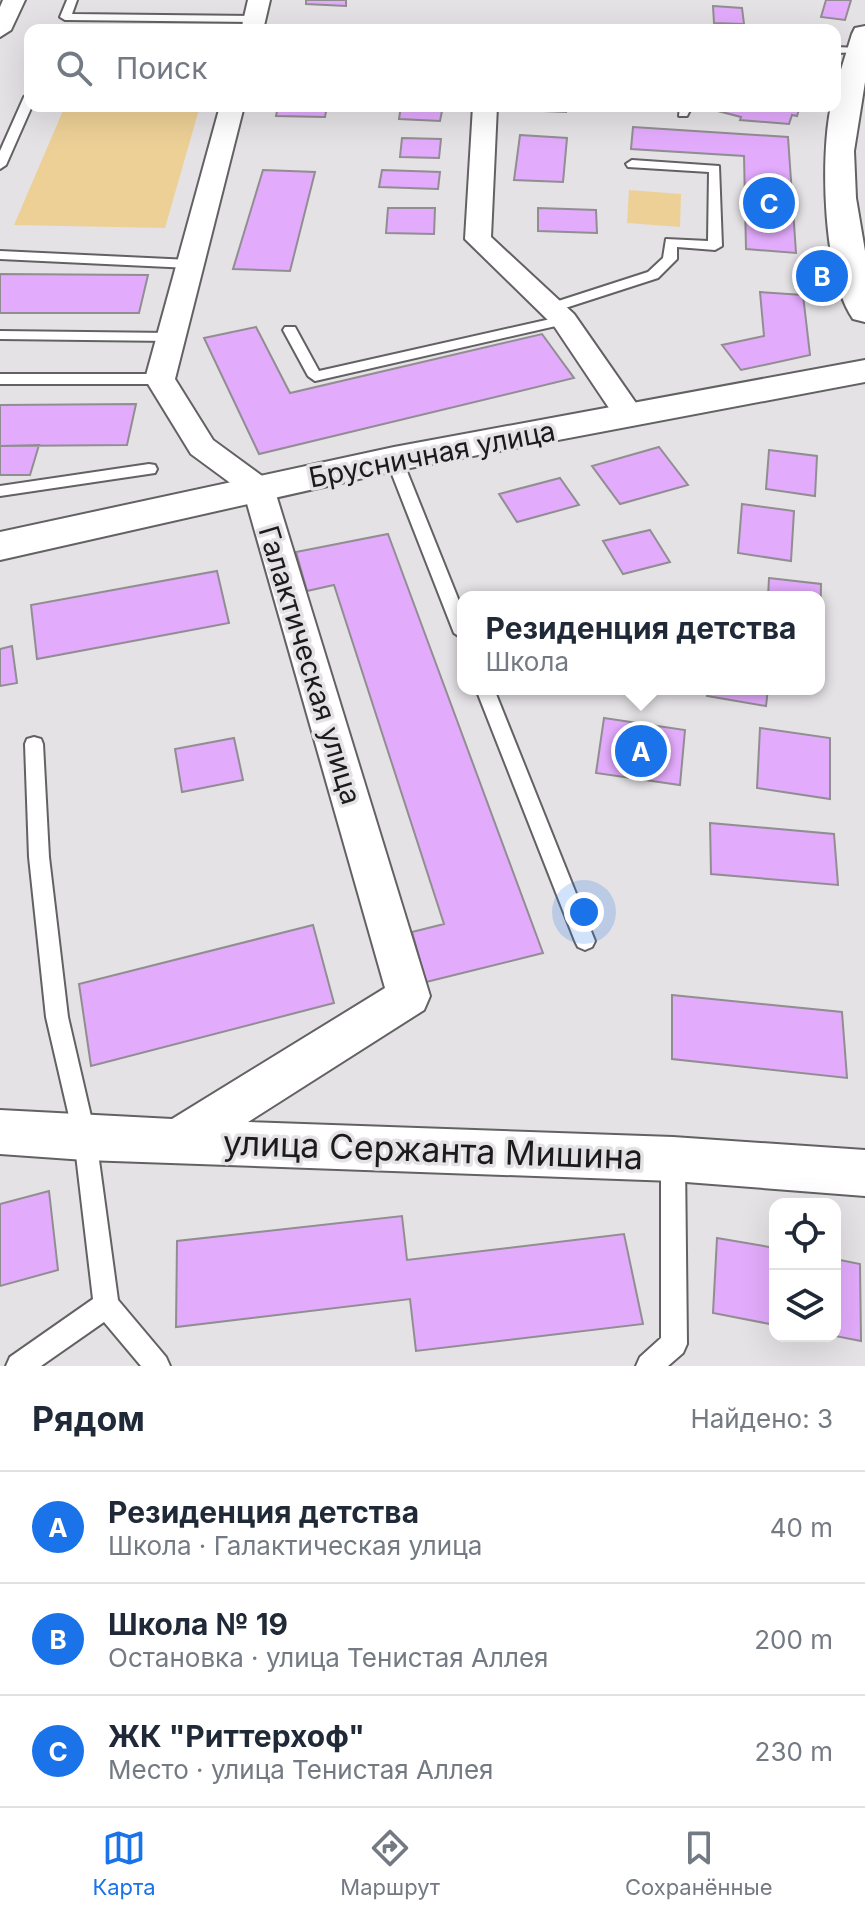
<!DOCTYPE html>
<html lang="ru">
<meta charset="utf-8">
<style>
body{margin:0;font-family:Inter,sans-serif;background:#f2f2f3;color:#1f2937}
.controls{position:absolute;right:24px;bottom:24px;display:grid;overflow:hidden;border-radius:16px;box-shadow:0 8px 32px #0002}
.controls button{width:72px;height:72px;display:grid;place-items:center;padding:0;border:0;border-bottom:2px solid #e0e1e3;background:#fff;color:#1f2937;font:40px sans-serif}
.you{position:absolute;left:584px;top:912px;width:28px;height:28px;margin:-20px;border:6px solid #fff;border-radius:50%;background:#1a73e8;box-shadow:0 0 0 12px #1a73e833}
.badge{display:grid;place-items:center;width:52px;height:52px;border-radius:50%;background:#1a73e8;color:#fff;font-size:26px;font-weight:700}
.pin{position:absolute;translate:-50% -50%;border:4px solid #fff;box-shadow:0 2px 8px #0006}
.popup{position:absolute;left:457px;top:591px;width:368px;height:104px;box-sizing:border-box;display:grid;place-content:center;border-radius:16px;background:#fff;filter:drop-shadow(0 2px 6px #0005);font-size:26px;white-space:nowrap;color:#747a83}
.popup b{font-size:30px;color:#1f2937}
.popup::after{content:'';position:absolute;left:50%;top:100%;margin-left:-16px;border:16px solid transparent;border-top-color:#fff}
.list{margin:0;padding:0;list-style:none}
h2{display:flex;justify-content:space-between;align-items:center;height:104px;margin:0;padding:0 32px;font-size:34px}
h2 small{font-size:26px;font-weight:400;color:#747a83}
.list li{display:grid;grid-template-columns:52px 1fr auto;gap:24px;align-items:center;box-sizing:border-box;height:112px;padding:0 32px;border-top:2px solid #e0e1e3}
.list b{display:block;font-size:30px;white-space:nowrap}
.list p{margin:0;font-size:26px;white-space:nowrap;color:#747a83}
.list em{font-size:26px;font-style:normal;color:#747a83}
.icon{flex:none;width:44px;height:44px;fill:none;stroke:currentColor;stroke-width:2;stroke-linecap:round;stroke-linejoin:round}
.map{position:relative;flex:none;width:865px;height:1366px;overflow:hidden}
.search{position:absolute;background:#fff;box-shadow:0 8px 32px #0002;left:24px;right:24px;top:24px;height:88px;display:flex;align-items:center;gap:20px;box-sizing:border-box;padding:0 28px;border-radius:16px;color:#747a83;font-size:30px}
.sheet{height:440px;background:#fff}
nav{display:flex;justify-content:space-around;align-items:center;box-sizing:border-box;height:112px;border-top:2px solid #e0e1e3;background:#fff;font-size:22px;color:#747a83}
nav a{display:grid;justify-items:center;gap:4px}
nav .on{color:#1a73e8}
.map>svg:first-child{display:block}
.green{fill:#edd096}
.building{fill:#e3abfc;stroke:#908e91;stroke-width:2}
.lines{fill:none;stroke-linecap:round;stroke-linejoin:round}
.lane-casing{stroke:#636163;stroke-width:4}
.street-casing{stroke:#636163;stroke-width:4}
.secondary-casing{stroke:#636163;stroke-width:4}
.lane{fill:#fff;fill-rule:evenodd}
.street{fill:#fff;fill-rule:evenodd}
.secondary{fill:#fff;fill-rule:evenodd}
.labels{text-anchor:middle;stroke-width:7;stroke-linejoin:round;paint-order:stroke}
.street-label{font-size:28px;fill:#1b1b1c;stroke:#e4e2e5}
.near-street-label{font-size:34px;fill:#1b1b1c;stroke:#e4e2e5}
</style>
<div class="map">
<svg width="865" height="1366" viewBox="0 0 865 1366">
<rect width="100%" height="100%" fill="#e4e2e5"/>
<path class="green" d="M65,106H200L165,228L14,225Z
M629,190L681,194L680,227L627,223Z"/>
<path class="building" d="M306,0H346V6L306,4Z
M826,0H851L845,20L821,17Z
M713,6L742,8L744,24L714,23Z
M278,106H327L325,117L276,116Z
M401,106H443L440,121L399,119Z
M520,106H566V112L520,110Z
M716,106H800L797,116L792,115L789,124L740,120L741,117L714,110Z
M633,127L788,137L796,253L746,249L744,156L631,149Z
M520,135L567,138L563,182L514,180Z
M402,138L441,139L439,158L400,157Z
M263,170L315,172L290,271L233,269Z
M382,170L440,172L438,189L379,187Z
M388,208H435L434,234L386,233Z
M538,208L596,210L597,233L538,231Z
M0,274L148,275L139,313H0Z
M760,292L803,295L810,355L741,370L722,345L764,336Z
M256,327L290,393L542,334L574,378L259,454L204,338Z
M136,404L127,445L0,446V405Z
M39,445L30,475H0V446Z
M659,447L688,485L620,504L592,466Z
M769,450L817,456L815,496L766,489Z
M560,478L579,505L517,522L499,494Z
M742,504L794,511L791,561L738,553Z
M650,530L670,562L623,574L603,541Z
M388,534L543,953L426,982L412,932L444,924L334,585L307,591L296,552Z
M217,571L229,623L37,659L31,605Z
M769,578L821,584L820,632L819,597H768Z
M12,646L17,683L0,686V649Z
M708,689H768L766,706L707,696Z
M604,718L685,730L680,785L596,773Z
M760,728L830,738V799L757,788Z
M234,738L243,780L182,792L175,749Z
M710,823L834,834L838,885L711,874Z
M313,925L334,1003L91,1066L79,984Z
M672,995L842,1012L847,1078L672,1059Z
M49,1191L58,1270L0,1286V1204Z
M402,1216L407,1260L624,1234L643,1324L416,1351L410,1299L176,1327L177,1241Z
M717,1238L775,1248V1325L713,1313Z
M835,1259L860,1264L861,1341L835,1336Z"/>
<g class="lines">
<g class="lane-casing">
<path id="lane" d="M67,0H77L72,14L254,16L259,19L254,22L65,20L60,17Z
M835,47L860,48L865,52L835,53Z
M30,93L32,106L6,165L0,169V151L24,97Z
M680,106H692L687,116H679Z
M632,160L719,166L722,246L715,250L677,247V259L658,278L556,311H546V305L648,272L663,258L666,239L708,241L709,172L628,167L626,164Z
M0,251L190,260L197,264L190,268L0,259Z
M564,316L571,320L569,323L315,381L308,376L283,330L285,327H295L319,371Z
M0,331L171,333L178,337L171,341L0,339Z
M0,374H160L167,379L160,384H0Z
M394,454L402,459L463,611V639L454,633L386,459Z
M149,464L155,465L157,469L155,473L0,496V486Z
M476,689H494L595,941L592,947L585,950L578,947L575,941Z
M34,737L41,739L43,744L49,857L68,1017L96,1138L118,1300L166,1357L170,1366H141L104,1322L41,1366H6L10,1357L93,1299L74,1138L46,1017L29,857L25,744L27,739Z
M673,1148L681,1151L685,1159L687,1344L683,1353L668,1366H636L640,1357L661,1338V1159L665,1151Z"/>
</g>
<g class="street-casing">
<path id="street" d="M3,0H25L11,30L0,37V7Z
M248,0H270L263,30H241Z
M220,106H244L175,379L213,440L269,481L274,488L430,996L424,1010L248,1122L673,1137L865,1150V1196L673,1181L85,1160L0,1154V1110L172,1119L385,988L244,493L191,454L145,379Z
M473,106H497L491,237L574,314L645,416L641,423L630,426L619,423L554,326L465,239Z"/>
</g>
<g class="secondary-casing">
<path id="secondary" d="M865,26V82L854,151L856,198L865,251V322L853,319C823,276 820,157 831,106H835V89L852,34L855,28Z
M865,360V382L394,471L0,560V532L394,447Z"/>
</g>
<use href="#lane" class="lane"/>
<use href="#street" class="street"/>
<use href="#secondary" class="secondary"/>
</g>
<g class="labels">
<g class="street-label">
<text transform="translate(432 454) rotate(-11)" y="10">Брусничная улица</text>
<text transform="translate(310 665) rotate(73)" y="10">Галактическая улица</text>
</g>
<g class="near-street-label">
<text transform="translate(433 1150) rotate(2)" y="12">улица Сержанта Мишина</text>
</g>
</g>
</svg>
<div class="controls">
<button><svg class="icon" aria-label="locate" viewBox="0 0 24 24"><circle cx="12" cy="12" r="6"/><path d="M12 2v4M12 18v4M2 12h4M18 12h4"/></svg></button>
<button><svg class="icon" aria-label="layers" viewBox="0 0 24 24"><path d="M12 4l9 5-9 5-9-5zM3 14l9 5 9-5"/></svg></button>
</div>
<div class="you"></div>
<div class="pin badge" style="left:641px;top:751px">A</div>
<div class="popup"><b>Резиденция детства</b>Школа</div>
<div class="pin badge" style="left:822px;top:276px">B</div>
<div class="pin badge" style="left:769px;top:203px">C</div>
<div class="search"><svg class="icon" aria-label="search" viewBox="0 0 24 24"><circle cx="10" cy="10" r="6"/><path d="M15 15l6 6"/></svg>Поиск</div>
</div>
<section class="sheet">
<h2>Рядом<small>Найдено: 3</small></h2>
<ul class="list">
<li><span class="badge">A</span><div><b>Резиденция детства</b><p>Школа · Галактическая улица</p></div><em>40 m</em></li>
<li><span class="badge">B</span><div><b>Школа № 19</b><p>Остановка · улица Тенистая Аллея</p></div><em>200 m</em></li>
<li><span class="badge">C</span><div><b>ЖК &quot;Риттерхоф&quot;</b><p>Место · улица Тенистая Аллея</p></div><em>230 m</em></li>
</ul>
</section>
<nav>
<a class="on"><svg class="icon" aria-label="map" viewBox="0 0 24 24"><path d="M3 6l6-2 6 2 6-2v14l-6 2-6-2-6 2zM9 4v14M15 6v14"/></svg>Карта</a>
<a><svg class="icon" aria-label="directions" viewBox="0 0 24 24"><path d="M12 3l9 9-9 9-9-9zM9 14v-3h6M13 9l2 2-2 2"/></svg>Маршрут</a>
<a><svg class="icon" aria-label="saved" viewBox="0 0 24 24"><path d="M7 4h10v16l-5-4-5 4z"/></svg>Сохранённые</a>
</nav>
